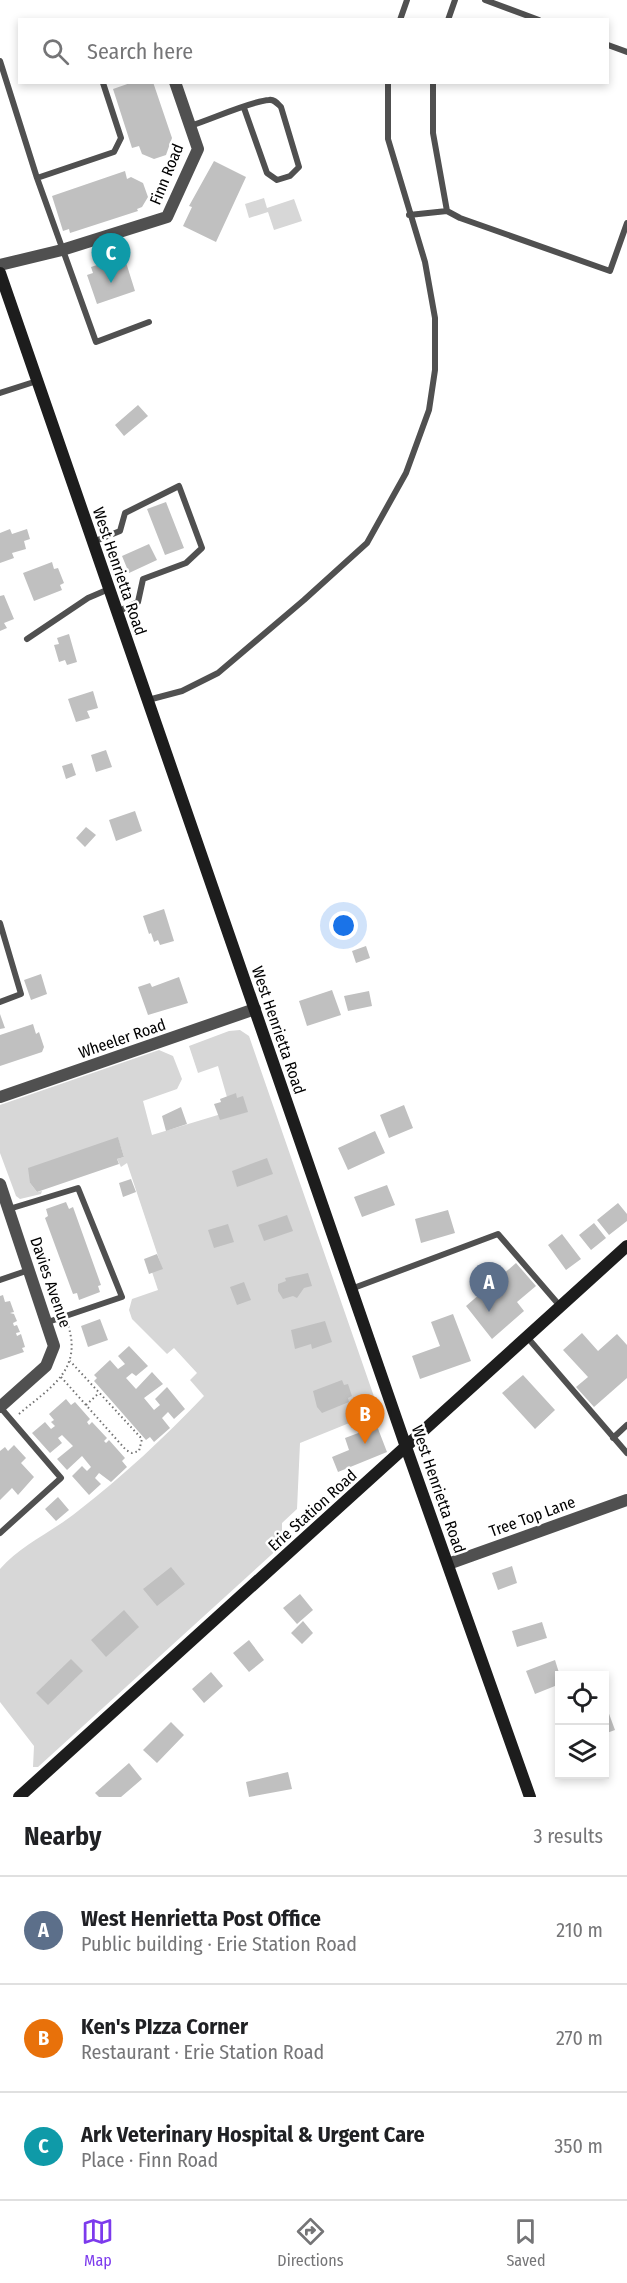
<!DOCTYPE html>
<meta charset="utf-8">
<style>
body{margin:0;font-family:"Fira Sans Condensed",sans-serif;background:#f6f6f6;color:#202124}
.controls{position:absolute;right:18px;bottom:18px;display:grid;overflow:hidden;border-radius:0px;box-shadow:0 3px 9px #0003}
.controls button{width:54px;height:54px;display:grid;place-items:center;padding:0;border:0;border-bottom:2px solid #e0e0e0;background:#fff;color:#202124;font:30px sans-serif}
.you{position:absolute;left:344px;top:926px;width:21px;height:21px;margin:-15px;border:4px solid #fff;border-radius:50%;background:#1a73e8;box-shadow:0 0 0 9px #1a73e833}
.badge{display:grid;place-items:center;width:39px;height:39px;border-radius:50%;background:#7c3aed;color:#fff;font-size:20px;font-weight:700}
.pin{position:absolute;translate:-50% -50px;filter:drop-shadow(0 2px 3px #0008)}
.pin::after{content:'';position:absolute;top:32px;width:21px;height:18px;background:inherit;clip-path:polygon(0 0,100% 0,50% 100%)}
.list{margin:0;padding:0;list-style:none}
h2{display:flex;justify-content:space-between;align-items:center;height:78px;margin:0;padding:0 24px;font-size:26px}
h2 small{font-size:20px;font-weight:400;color:#757577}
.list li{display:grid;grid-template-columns:39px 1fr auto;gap:18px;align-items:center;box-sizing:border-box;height:108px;padding:0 24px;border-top:2px solid #e0e0e0}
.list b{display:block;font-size:22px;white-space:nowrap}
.list p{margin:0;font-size:20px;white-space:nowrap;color:#757577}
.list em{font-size:20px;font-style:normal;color:#757577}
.icon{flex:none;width:33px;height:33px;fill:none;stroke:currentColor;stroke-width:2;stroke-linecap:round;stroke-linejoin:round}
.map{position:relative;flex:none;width:627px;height:1797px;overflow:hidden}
.search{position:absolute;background:#fff;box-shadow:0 3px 9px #0003;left:18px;right:18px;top:18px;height:66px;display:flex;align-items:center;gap:15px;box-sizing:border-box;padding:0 21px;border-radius:0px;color:#757577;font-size:22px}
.sheet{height:402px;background:#fff}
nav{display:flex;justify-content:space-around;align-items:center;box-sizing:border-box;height:84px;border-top:2px solid #e0e0e0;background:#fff;font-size:16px;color:#757577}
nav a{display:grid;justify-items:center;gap:3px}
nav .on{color:#7c3aed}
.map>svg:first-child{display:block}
.green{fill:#d7d7d7}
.building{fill:#c0c0c0}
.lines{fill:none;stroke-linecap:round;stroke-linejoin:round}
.path{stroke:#727272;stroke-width:2;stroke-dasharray:1.5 3;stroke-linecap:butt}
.lane{stroke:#505050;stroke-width:6}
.street{stroke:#505050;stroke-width:12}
.secondary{stroke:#1d1d1d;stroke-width:12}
.labels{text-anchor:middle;stroke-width:5;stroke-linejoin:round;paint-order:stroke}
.street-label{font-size:16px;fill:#000;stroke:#fff}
</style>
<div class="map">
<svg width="627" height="1797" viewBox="0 0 627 1797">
<rect width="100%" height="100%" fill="#fff"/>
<path class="green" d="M264,198L267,208L294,199L302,221L274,230L268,212L249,218L245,204Z
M240,1030L249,1036L379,1411L300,1443L297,1509L282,1523V1545L38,1767H33L34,1746L0,1702V1569C21,1545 52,1532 78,1511C123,1476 164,1438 204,1396L190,1380L197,1373L174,1348L167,1354L132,1319L129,1310L132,1299L158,1290L152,1272L162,1268L127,1163L121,1167L117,1159L124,1157L118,1138L30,1183L37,1192L42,1191L41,1194L20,1199L16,1196L0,1153V1105L159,1050L173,1056L182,1079L177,1089L143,1101L152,1135L231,1111L218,1066L198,1073L189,1046L229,1031Z"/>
<path class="building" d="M133,82H153L172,138L166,155L154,159L142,154L139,146L132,148L113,89Z
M214,161L246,177L216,242L183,226L192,207L189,206Z
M125,171L127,179L131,177L143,183L148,197L142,207L137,209L138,211L70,233L69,229L63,231L52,196Z
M124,256L135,291L97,304L87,275L93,273L91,267Z
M138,405L148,416L124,436L115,425Z
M166,502L184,548L165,555L147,509Z
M10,529L12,534L27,529L30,539L24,541L26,549L12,553L14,558L0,563V533Z
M149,544L157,560L129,573L122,556Z
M52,562L54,569L58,568L64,583L60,585L62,590L34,601L23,573Z
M4,595L14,619L4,623L7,628L0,631V596Z
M69,634L77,662L67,665L65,660L59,662L54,645L59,644L57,638Z
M93,691L98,708L87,711L90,718L76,722L68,699Z
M106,750L112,767L96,772L91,755Z
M72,763L76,775L66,779L62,766Z
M135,811L142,831L116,841L109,820Z
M86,827L96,835L85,847L76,838Z
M164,909L174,941L160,945L158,940L154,942L151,933L149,934L143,916Z
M366,946L370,958L356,963L352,951Z
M41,974L47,994L31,1000L24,980Z
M179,977L188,1003L148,1015L138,987L150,983L152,987Z
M332,990L341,1015L307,1026L299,1001Z
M369,991L372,1006L348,1011L344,996Z
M0,1014L5,1028L0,1029Z
M33,1024L36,1034L39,1032L44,1047L42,1052L0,1066V1035Z
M236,1093L237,1098L243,1096L248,1112L220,1120L214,1104L221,1102L220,1099Z
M404,1105L413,1128L389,1138L380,1115Z
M181,1107L187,1124L166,1131L162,1116Z
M375,1131L385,1153L348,1170L338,1148Z
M118,1137L124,1157L117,1159L119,1164L37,1192L30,1183L28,1168Z
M267,1158L273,1174L237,1187L232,1171Z
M131,1179L136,1192L123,1197L119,1183Z
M387,1185L395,1205L362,1217L354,1197Z
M66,1202L69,1209L73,1207L101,1285L98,1286L100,1292L79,1300L77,1293L73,1294L45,1218L48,1216L46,1209Z
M618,1203L627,1214V1221L609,1235L597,1220Z
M448,1210L455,1233L421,1243L415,1219Z
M287,1215L293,1231L264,1241L258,1225Z
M594,1223L606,1238L591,1250L579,1235Z
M228,1224L234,1242L214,1248L208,1230Z
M562,1234L581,1259L566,1270L548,1245Z
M157,1254L163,1269L149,1274L144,1259Z
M516,1263L536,1286L517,1302L524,1311L492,1339L466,1306Z
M308,1273L312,1286L304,1288L297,1298L293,1296L283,1299L278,1291V1284L286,1281L285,1278Z
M244,1282L251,1300L237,1305L230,1287Z
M3,1295L5,1302L10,1301L14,1312L10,1313L14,1314L17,1321L13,1323L14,1326L17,1325L20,1332L16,1333L17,1336L21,1334L25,1347L22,1348L24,1352L0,1360V1296Z
M453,1314L471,1361L420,1379L412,1356L440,1346L431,1322Z
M100,1319L108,1340L88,1347L81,1326Z
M325,1321L332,1342L312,1349L311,1344L295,1349L291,1330Z
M582,1333L598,1351L617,1334L627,1345V1378L594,1407L576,1387L588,1377L563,1350Z
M129,1346L148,1366L136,1376L132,1373L126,1378L136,1389L152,1372L163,1384L144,1398L154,1410L160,1405L155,1399L167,1387L185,1409L174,1419L168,1412L162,1418L170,1428L154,1442L150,1437L146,1440L94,1381L97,1378L94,1375L110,1360L118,1369L125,1364L118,1356Z
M523,1375L555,1410L535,1429L502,1393Z
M342,1380L344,1385L348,1384L352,1396L348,1398L349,1402L322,1413L317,1407L313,1391Z
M66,1399L71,1405L75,1402L90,1419L87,1422L89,1425L92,1422L107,1438L104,1441L106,1443L109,1440L125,1458L122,1461L127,1467L111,1482L99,1473L95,1478L101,1484L89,1495L72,1476L82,1466L87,1471L91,1467L82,1456L67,1470L57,1459L73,1446L62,1435L58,1438L62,1443L50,1453L32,1433L45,1422L51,1429L55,1426L51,1422L54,1420L49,1414Z
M377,1426L387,1452L338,1472L332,1457L349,1450L345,1438Z
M14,1445L26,1458L21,1463L34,1477L18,1495L12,1488L0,1500V1451L5,1447L8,1451Z
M58,1497L69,1510L56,1521L45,1509Z
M512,1566L517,1583L498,1590L492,1573Z
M171,1567L185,1584L157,1606L143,1589Z
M300,1594L313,1610L297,1624L283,1608Z
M124,1610L139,1627L106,1657L91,1640Z
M303,1621L313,1633L302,1644L291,1633Z
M542,1622L547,1638L517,1647L512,1631Z
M249,1640L264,1660L249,1672L233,1653Z
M71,1659L83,1671L48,1705L36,1693Z
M555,1660L560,1676V1684L535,1694L526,1671Z
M211,1672L223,1686L204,1703L192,1689Z
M608,1711L615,1730L604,1734V1713Z
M171,1722L184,1735L157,1763L143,1750Z
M129,1763L142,1779L121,1797H99L95,1793Z
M288,1772L292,1789L249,1797L246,1782Z"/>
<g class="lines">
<path class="path" d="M61,1377L126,1450L132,1453L139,1451L142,1439L70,1361
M86,1405L99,1393
M19,1414C49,1388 83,1371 68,1325"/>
<path class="lane" d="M485,0L539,20
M400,20L407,0
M448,20L455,0
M608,45L627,52
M0,61L37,178L96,342L149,322
M433,82V133L447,211
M190,126C210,120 251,101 269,100C274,99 277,103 281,107L299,167L290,176L277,180L267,173L244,108
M37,178L114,152L121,138L103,83
M409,215L447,211L460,218L610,271L627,223
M0,393L37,381
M93,542L120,531L125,513L179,486L202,548L186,563L143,579L138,602L117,612
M27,639L88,598L109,589
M148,700L182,691L218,673L304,600L367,543L406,473L429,410L435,370V318L425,262L388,139V82
M0,923L21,994L0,1002
M9,1209L78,1188L122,1297L48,1322
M0,1280L29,1270
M351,1289L498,1234L560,1306
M527,1337L627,1453
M613,1438L627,1425
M0,1533L61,1478L0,1407"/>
<path class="street" d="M0,265L62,250L167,217L198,149L175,82
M0,1097L255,1009
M0,1184L54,1346L46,1366L0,1407
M448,1564L627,1500"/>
<path class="secondary" d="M0,273L406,1447L530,1797
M19,1797L627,1246"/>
</g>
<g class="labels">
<g class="street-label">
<text transform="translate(166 174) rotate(-68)" y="6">Finn Road</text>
<text transform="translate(120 571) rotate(71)" y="6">West Henrietta Road</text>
<text transform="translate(279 1030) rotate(71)" y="6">West Henrietta Road</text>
<text transform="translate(122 1038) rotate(-19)" y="6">Wheeler Road</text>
<text transform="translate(51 1282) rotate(71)" y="6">Davies Avenue</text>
<text transform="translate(439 1489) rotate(71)" y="6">West Henrietta Road</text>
<text transform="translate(312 1510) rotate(-42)" y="6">Erie Station Road</text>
<text transform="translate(532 1516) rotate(-20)" y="6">Tree Top Lane</text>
</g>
</g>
</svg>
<div class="controls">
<button><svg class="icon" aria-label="locate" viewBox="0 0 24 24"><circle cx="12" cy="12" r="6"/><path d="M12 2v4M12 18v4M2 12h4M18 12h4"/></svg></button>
<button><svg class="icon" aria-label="layers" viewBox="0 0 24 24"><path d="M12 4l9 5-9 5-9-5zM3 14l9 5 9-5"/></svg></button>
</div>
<div class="you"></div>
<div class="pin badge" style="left:489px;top:1312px;background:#5c6f8a">A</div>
<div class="pin badge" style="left:365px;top:1444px;background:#e8710a">B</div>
<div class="pin badge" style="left:111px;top:283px;background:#0f9aa8">C</div>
<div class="search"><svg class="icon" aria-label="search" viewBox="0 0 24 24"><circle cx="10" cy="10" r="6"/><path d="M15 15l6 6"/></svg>Search here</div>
</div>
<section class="sheet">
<h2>Nearby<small>3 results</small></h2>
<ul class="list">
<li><span class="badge" style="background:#5c6f8a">A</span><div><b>West Henrietta Post Office</b><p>Public building · Erie Station Road</p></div><em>210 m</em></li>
<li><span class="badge" style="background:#e8710a">B</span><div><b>Ken's PIzza Corner</b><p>Restaurant · Erie Station Road</p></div><em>270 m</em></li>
<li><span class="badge" style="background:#0f9aa8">C</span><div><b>Ark Veterinary Hospital &amp; Urgent Care</b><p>Place · Finn Road</p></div><em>350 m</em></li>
</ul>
</section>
<nav>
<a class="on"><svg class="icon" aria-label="map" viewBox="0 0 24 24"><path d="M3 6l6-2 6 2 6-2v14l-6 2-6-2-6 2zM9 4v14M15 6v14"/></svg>Map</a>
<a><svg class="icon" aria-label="directions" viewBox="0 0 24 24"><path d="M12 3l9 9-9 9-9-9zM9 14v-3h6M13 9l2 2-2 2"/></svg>Directions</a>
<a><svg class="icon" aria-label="saved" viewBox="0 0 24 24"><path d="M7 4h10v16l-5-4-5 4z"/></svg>Saved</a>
</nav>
